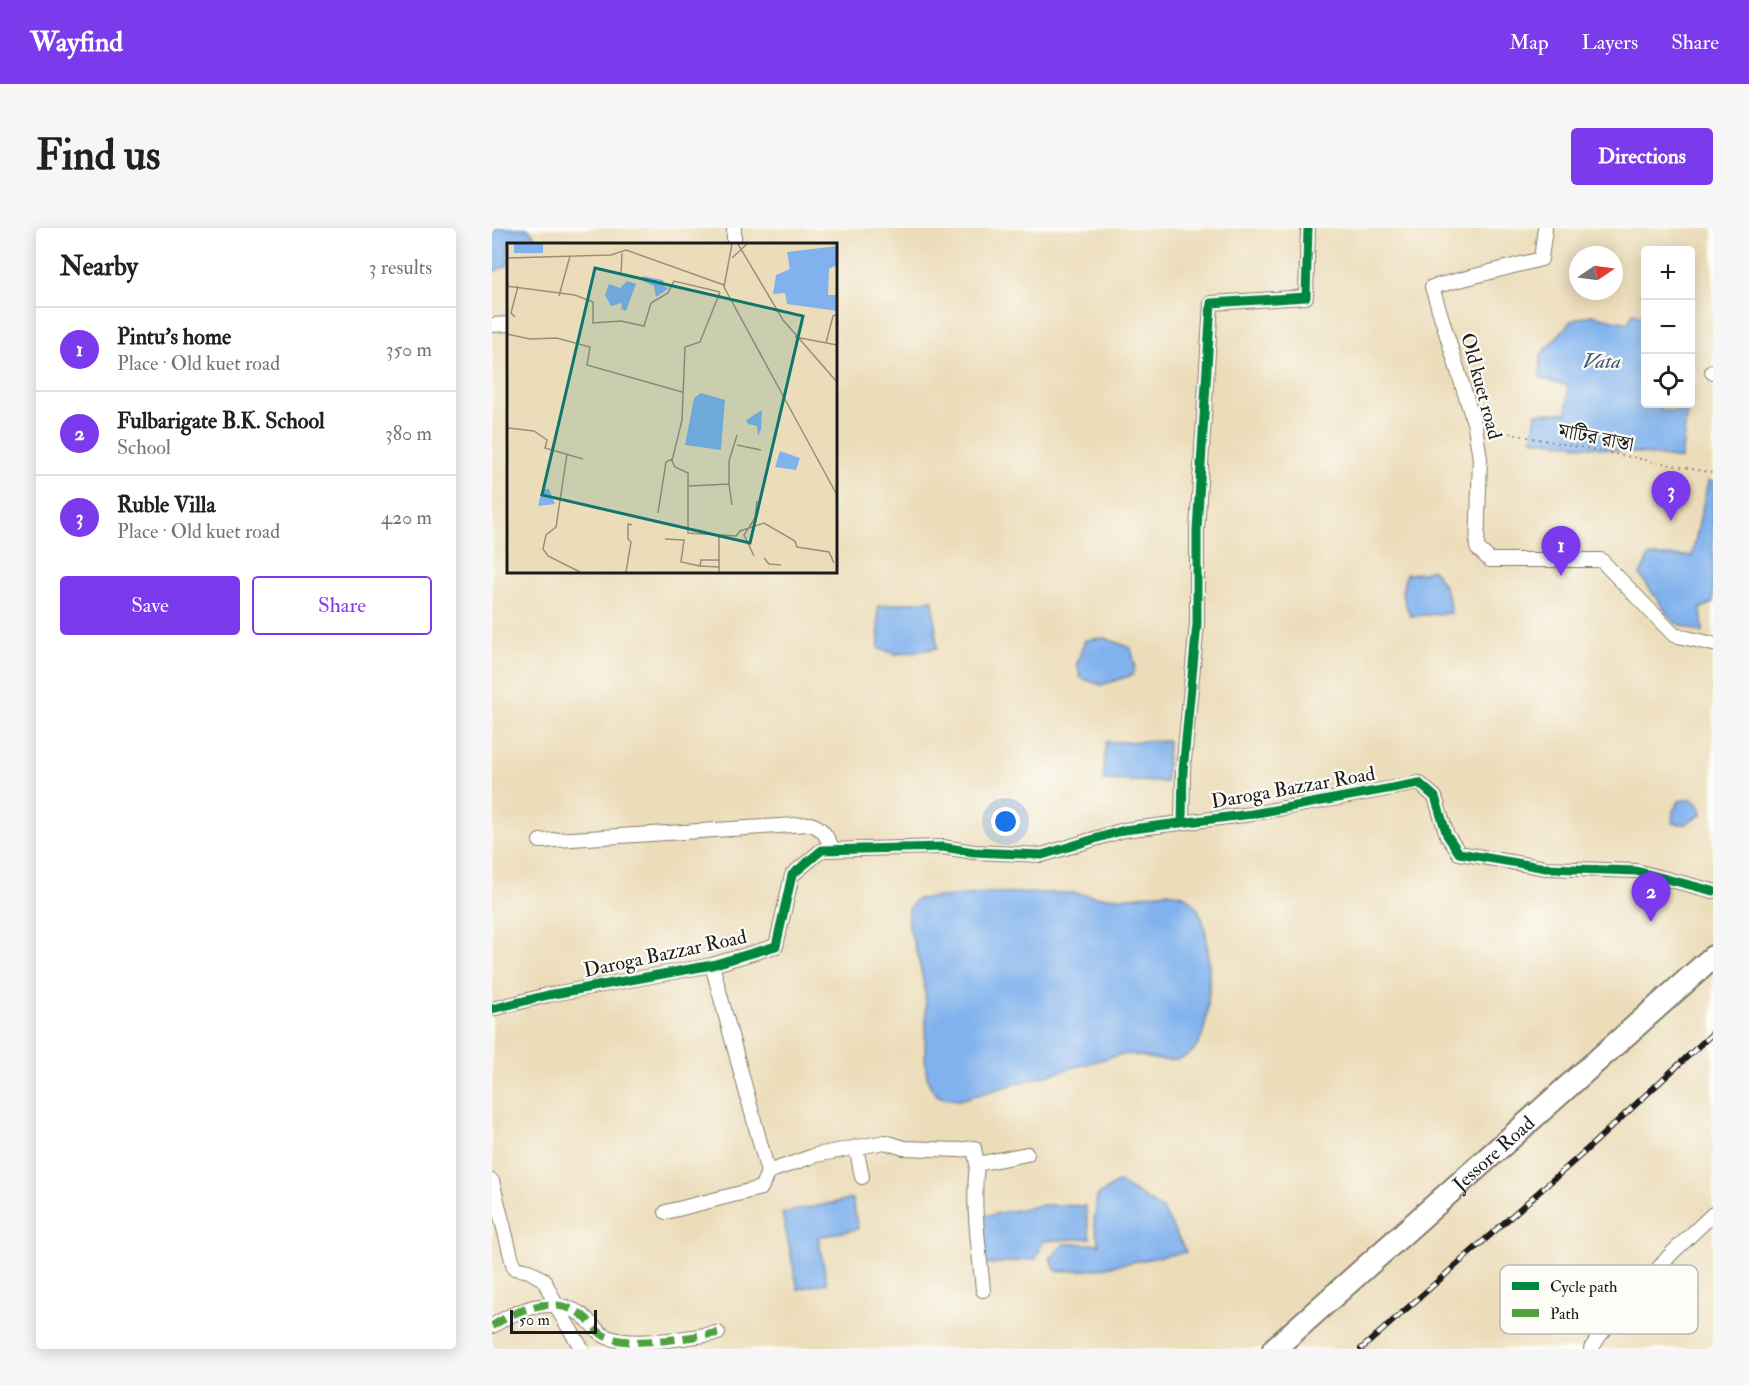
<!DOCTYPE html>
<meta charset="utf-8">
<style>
body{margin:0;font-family:"IM FELL Double Pica","Noto Serif Bengali",serif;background:#f6f6f6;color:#202124}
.controls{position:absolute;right:18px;top:18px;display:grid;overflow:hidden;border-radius:6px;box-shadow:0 3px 15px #0003}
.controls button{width:54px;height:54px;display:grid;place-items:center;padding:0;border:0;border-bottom:2px solid #e0e0e0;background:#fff;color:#202124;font:30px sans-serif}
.compass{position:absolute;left:1077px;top:18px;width:54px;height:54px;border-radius:50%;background:#fff;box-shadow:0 3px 15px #0003;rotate:77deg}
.scale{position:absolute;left:18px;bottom:15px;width:87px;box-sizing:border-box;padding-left:6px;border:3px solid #1c1c1c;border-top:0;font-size:16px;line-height:21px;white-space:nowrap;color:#1c1c1c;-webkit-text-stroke:4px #fdfcf7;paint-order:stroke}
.you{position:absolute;left:514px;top:594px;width:21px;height:21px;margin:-15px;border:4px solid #fff;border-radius:50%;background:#1a73e8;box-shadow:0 0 0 9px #1a73e833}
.badge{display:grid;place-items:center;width:39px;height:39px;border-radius:50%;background:#7c3aed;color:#fff;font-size:20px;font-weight:700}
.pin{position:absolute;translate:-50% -50px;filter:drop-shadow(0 2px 3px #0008)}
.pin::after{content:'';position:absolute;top:32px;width:21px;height:18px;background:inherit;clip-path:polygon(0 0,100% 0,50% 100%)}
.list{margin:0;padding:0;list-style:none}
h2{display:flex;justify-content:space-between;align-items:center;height:78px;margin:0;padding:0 24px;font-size:26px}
h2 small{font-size:20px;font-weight:400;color:#757577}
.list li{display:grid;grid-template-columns:39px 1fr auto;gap:18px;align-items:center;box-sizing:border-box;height:84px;padding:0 24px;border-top:2px solid #e0e0e0}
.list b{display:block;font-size:22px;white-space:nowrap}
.list p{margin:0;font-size:20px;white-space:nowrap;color:#757577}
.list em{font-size:20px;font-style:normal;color:#757577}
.actions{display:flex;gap:12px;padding:18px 24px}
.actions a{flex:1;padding:14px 0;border:2px solid #7c3aed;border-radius:6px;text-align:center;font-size:21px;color:#7c3aed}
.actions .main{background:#7c3aed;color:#fff}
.icon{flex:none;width:33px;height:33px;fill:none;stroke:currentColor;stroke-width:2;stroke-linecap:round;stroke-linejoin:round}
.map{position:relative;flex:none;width:1221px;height:1121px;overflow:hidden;border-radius:6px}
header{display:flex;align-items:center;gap:36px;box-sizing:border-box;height:84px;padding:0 30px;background:#7c3aed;color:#fff}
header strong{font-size:28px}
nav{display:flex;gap:33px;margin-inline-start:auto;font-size:21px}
.intro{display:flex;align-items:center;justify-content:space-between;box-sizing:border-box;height:144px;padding:0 36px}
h1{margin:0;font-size:42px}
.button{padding:15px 27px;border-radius:6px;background:#7c3aed;color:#fff;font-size:21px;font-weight:700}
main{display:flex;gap:36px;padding:0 36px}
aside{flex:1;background:#fff;border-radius:6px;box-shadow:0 3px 15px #0003}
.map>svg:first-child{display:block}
.water{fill:#81b2ed;stroke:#4e6784;stroke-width:1.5}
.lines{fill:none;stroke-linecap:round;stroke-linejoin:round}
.minor-casing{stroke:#847c6b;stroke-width:16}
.trunk-casing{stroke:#847c6b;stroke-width:26}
.path{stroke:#847c6b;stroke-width:2;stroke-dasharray:1.5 4.5;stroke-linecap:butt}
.minor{stroke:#fff;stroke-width:14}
.trunk{stroke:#fff;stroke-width:22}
.rail-casing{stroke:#1c1c1c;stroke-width:6}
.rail{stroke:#fdfcf7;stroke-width:4;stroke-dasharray:11;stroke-linecap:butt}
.quiet{stroke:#4fa141;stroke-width:8;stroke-dasharray:15 8;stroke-linecap:butt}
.cycleway-casing{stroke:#fdfcf7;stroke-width:13}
.cycleway{stroke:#00873e;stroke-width:9}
.labels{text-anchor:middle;stroke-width:4.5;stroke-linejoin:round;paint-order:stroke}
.street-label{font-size:20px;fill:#1c1c1c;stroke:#fdfcf7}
.water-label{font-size:21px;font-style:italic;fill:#445870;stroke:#fdfcf7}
.inset-road{fill:none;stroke:#99907b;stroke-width:1.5}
.view{fill:#0f766e;fill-opacity:0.15;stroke:#0f766e;stroke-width:3}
.inset-edge{fill:none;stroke:#1c1c1c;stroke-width:3}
.key{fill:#fdfcf7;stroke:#bab9b5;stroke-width:1.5}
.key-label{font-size:16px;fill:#1c1c1c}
</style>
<header>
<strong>Wayfind</strong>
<nav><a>Map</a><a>Layers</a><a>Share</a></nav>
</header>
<div class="intro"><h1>Find us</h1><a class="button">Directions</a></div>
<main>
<aside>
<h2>Nearby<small>3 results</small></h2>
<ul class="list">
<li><span class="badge">1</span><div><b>Pintu's home</b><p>Place · Old kuet road</p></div><em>350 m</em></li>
<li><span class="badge">2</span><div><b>Fulbarigate B.K. School</b><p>School</p></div><em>380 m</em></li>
<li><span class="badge">3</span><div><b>Ruble Villa</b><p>Place · Old kuet road</p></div><em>420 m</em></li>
</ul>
<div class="actions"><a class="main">Save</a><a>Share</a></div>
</aside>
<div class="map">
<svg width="1221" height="1121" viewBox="0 0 1221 1121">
<rect width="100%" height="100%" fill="#fdfcf7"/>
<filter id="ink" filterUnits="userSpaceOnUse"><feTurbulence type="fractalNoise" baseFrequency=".0167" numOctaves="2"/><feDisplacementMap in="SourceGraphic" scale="12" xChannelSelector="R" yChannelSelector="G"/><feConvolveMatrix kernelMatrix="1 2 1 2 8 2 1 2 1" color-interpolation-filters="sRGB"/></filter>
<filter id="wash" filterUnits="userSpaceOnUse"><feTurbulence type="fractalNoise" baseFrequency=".008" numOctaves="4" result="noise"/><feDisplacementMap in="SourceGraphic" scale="24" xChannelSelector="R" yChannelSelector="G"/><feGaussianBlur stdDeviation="1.35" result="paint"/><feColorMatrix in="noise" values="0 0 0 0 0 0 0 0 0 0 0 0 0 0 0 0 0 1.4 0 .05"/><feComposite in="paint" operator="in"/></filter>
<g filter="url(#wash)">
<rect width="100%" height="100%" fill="#ecddba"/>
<path class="water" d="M0,0H35L41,6L44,16H16V37L0,44Z
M1141,85L1153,89V144L1150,153L1153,158L1154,176H1165L1170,183L1195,182L1189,231L1041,211L1044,185H1075L1076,158L1048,150L1049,127L1079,93L1099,87L1136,95Z
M1216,253L1221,254V375L1209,380L1211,405L1181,394L1148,347L1157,328H1200Z
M940,341C951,352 958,369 959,385L918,388L910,365L914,346L931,345Z
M441,372L445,420L405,426L387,421L386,378Z
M613,410L639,420L643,437L641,447L609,457L589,450L585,436L593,412Z
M676,513L674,554L611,552L614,514Z
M1200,571L1209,580L1210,586L1193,596L1180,595L1181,583L1187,573Z
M674,664C684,665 692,665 699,673C704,678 709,686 711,693C719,719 722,804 701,823C684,839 663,831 644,827C638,825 632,827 626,827L467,872C458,871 448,871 442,864C428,849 435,801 434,782C434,763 430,744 425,726C421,709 407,683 425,671L496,665H581L609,669H641Z
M627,954L671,982L694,1024L598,1042L564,1043L558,1031L572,1016H607L602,995L605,968Z
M360,971L366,1001L326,1009L335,1055L306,1061L290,985Z
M550,977L593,978L598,1010L551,1013L544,1031L492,1037L487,989Z"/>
</g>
<g filter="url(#ink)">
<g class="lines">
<g class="minor-casing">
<path id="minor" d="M1053,0L1049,31L940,59L983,198L988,231L985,320L998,332H1109L1182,407L1221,416
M242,16V0
M0,97L16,96
M1220,144L1221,143
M690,595L691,543L705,396V302L719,75L814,69L816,0
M48,613L318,596C331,599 335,610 341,621
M220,737L276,944L324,927L393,914L412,920L466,922L482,920L485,936L535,926
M0,781L56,767L220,737L284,718L300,647L330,622L451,619L482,624L550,627L632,602L760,586L927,555L943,569L955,607L967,625L1054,640L1144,643L1221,663
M364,919L370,949
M485,936C480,978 487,1020 491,1062
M0,953L22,1040L37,1043L52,1052L68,1085L90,1121
M174,984L269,960L276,944
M0,1098C25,1082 58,1067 87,1085C97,1090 104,1105 115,1109C142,1120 197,1109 226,1105
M1099,1121L1108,1107L1179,1026L1221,986"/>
</g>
<g class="trunk-casing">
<g id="trunk">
<path id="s1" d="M782,1121L1221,729"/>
</g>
</g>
<path class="path" d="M994,201L1221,245"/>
<use href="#minor" class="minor"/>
<use href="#trunk" class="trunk"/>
<g class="rail-casing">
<path id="rail" d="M869,1121L1090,926L1221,805"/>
</g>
<use href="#rail" class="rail"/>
<path class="quiet" d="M0,1098C25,1082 58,1067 87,1085C97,1090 104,1105 115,1109C142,1120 197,1109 226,1105"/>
<g class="cycleway-casing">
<path id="cycleway" d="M690,595L691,543L705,396V302L719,75L814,69L816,0
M0,781L56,767L220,737L284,718L300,647L330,622L451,619L482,624L550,627L632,602L760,586L927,555L943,569L955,607L967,625L1054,640L1144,643L1221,663"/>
</g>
<use href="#cycleway" class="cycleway"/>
</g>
</g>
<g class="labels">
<g class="street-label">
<text transform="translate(990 158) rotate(75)" y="7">Old kuet road</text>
<text transform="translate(1104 209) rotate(11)" y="7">মাটির রাস্তা</text>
<text transform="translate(801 559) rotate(-10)" y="7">Daroga Bazzar Road</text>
<text transform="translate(173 725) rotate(-12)" y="7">Daroga Bazzar Road</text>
<text dy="7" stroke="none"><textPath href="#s1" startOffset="294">Jessore Road</textPath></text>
</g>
<g class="water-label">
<text x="1110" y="140">Vata</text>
</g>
</g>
<g transform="translate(15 15)">
<rect width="330" height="330" fill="#ecddba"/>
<path d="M7,1H36V10H7ZM330,3V22L322,26L321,52H330V68L280,61L278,50L266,51L269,32L283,26L280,9ZM136,33L156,37L158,44L162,45L149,54L147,43L134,37ZM120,38L129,41L119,68L114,66L115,60L104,63L98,52L102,41L113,45ZM194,150L218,157L214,207L178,202L187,155ZM255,167L254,186L251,193L250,183L241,181L239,177ZM273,208L293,215L289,227L268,224ZM35,246H42L48,261L31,263Z" fill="#81b2ed"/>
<path class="inset-road" d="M225,1L217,44L330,252M231,1L276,77L330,139M0,15L104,12L119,7L217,42M225,15L240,1M114,32L115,10M0,43L68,52L86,59V80L114,78L137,83L144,60L161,50L167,38L213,49M213,49L193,99L178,104L175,177L165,218L168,224L181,230V290L229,293L233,288L257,280L288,298L290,304L322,309L327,320M52,53L63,13M8,74L4,70L11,43M0,91L23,96L50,95L83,104L80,122L175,149M288,94L330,102M319,100L326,73L330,71M0,185L27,188L40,197L38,205L76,216M230,202L254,207M60,211L49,284L39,292L36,306L41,313L73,329M222,241L225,262M182,243L222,241V218L230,192M151,270L159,219L165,216M212,293V329M158,296L177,297L174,319L193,323L194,317M247,313L237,292L248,275L250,258M257,315L262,321L274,322M193,317H213M193,323L212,324M119,329L124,299L121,296V281L125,282"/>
<path class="view" d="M88,25L296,73L243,300L35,252Z"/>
<rect width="330" height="330" class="inset-edge"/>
</g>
<rect x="1008" y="1037" width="198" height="69" rx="9" class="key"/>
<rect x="1020" y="1054" width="27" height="8" fill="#00873e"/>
<rect x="1020" y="1081" width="27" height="8" fill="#4fa141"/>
<g class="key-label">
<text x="1058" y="1064">Cycle path</text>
<text x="1058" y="1091">Path</text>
</g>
</svg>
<div class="controls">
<button>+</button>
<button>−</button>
<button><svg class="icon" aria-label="locate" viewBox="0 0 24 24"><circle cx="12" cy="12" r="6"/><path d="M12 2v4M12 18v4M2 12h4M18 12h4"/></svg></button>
</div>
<svg class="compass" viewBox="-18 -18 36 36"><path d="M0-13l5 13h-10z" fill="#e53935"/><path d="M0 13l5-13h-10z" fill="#757577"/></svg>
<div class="scale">50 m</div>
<div class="you"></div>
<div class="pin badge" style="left:1069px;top:348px">1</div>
<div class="pin badge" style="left:1159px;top:694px">2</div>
<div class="pin badge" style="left:1179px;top:293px">3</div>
</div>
</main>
